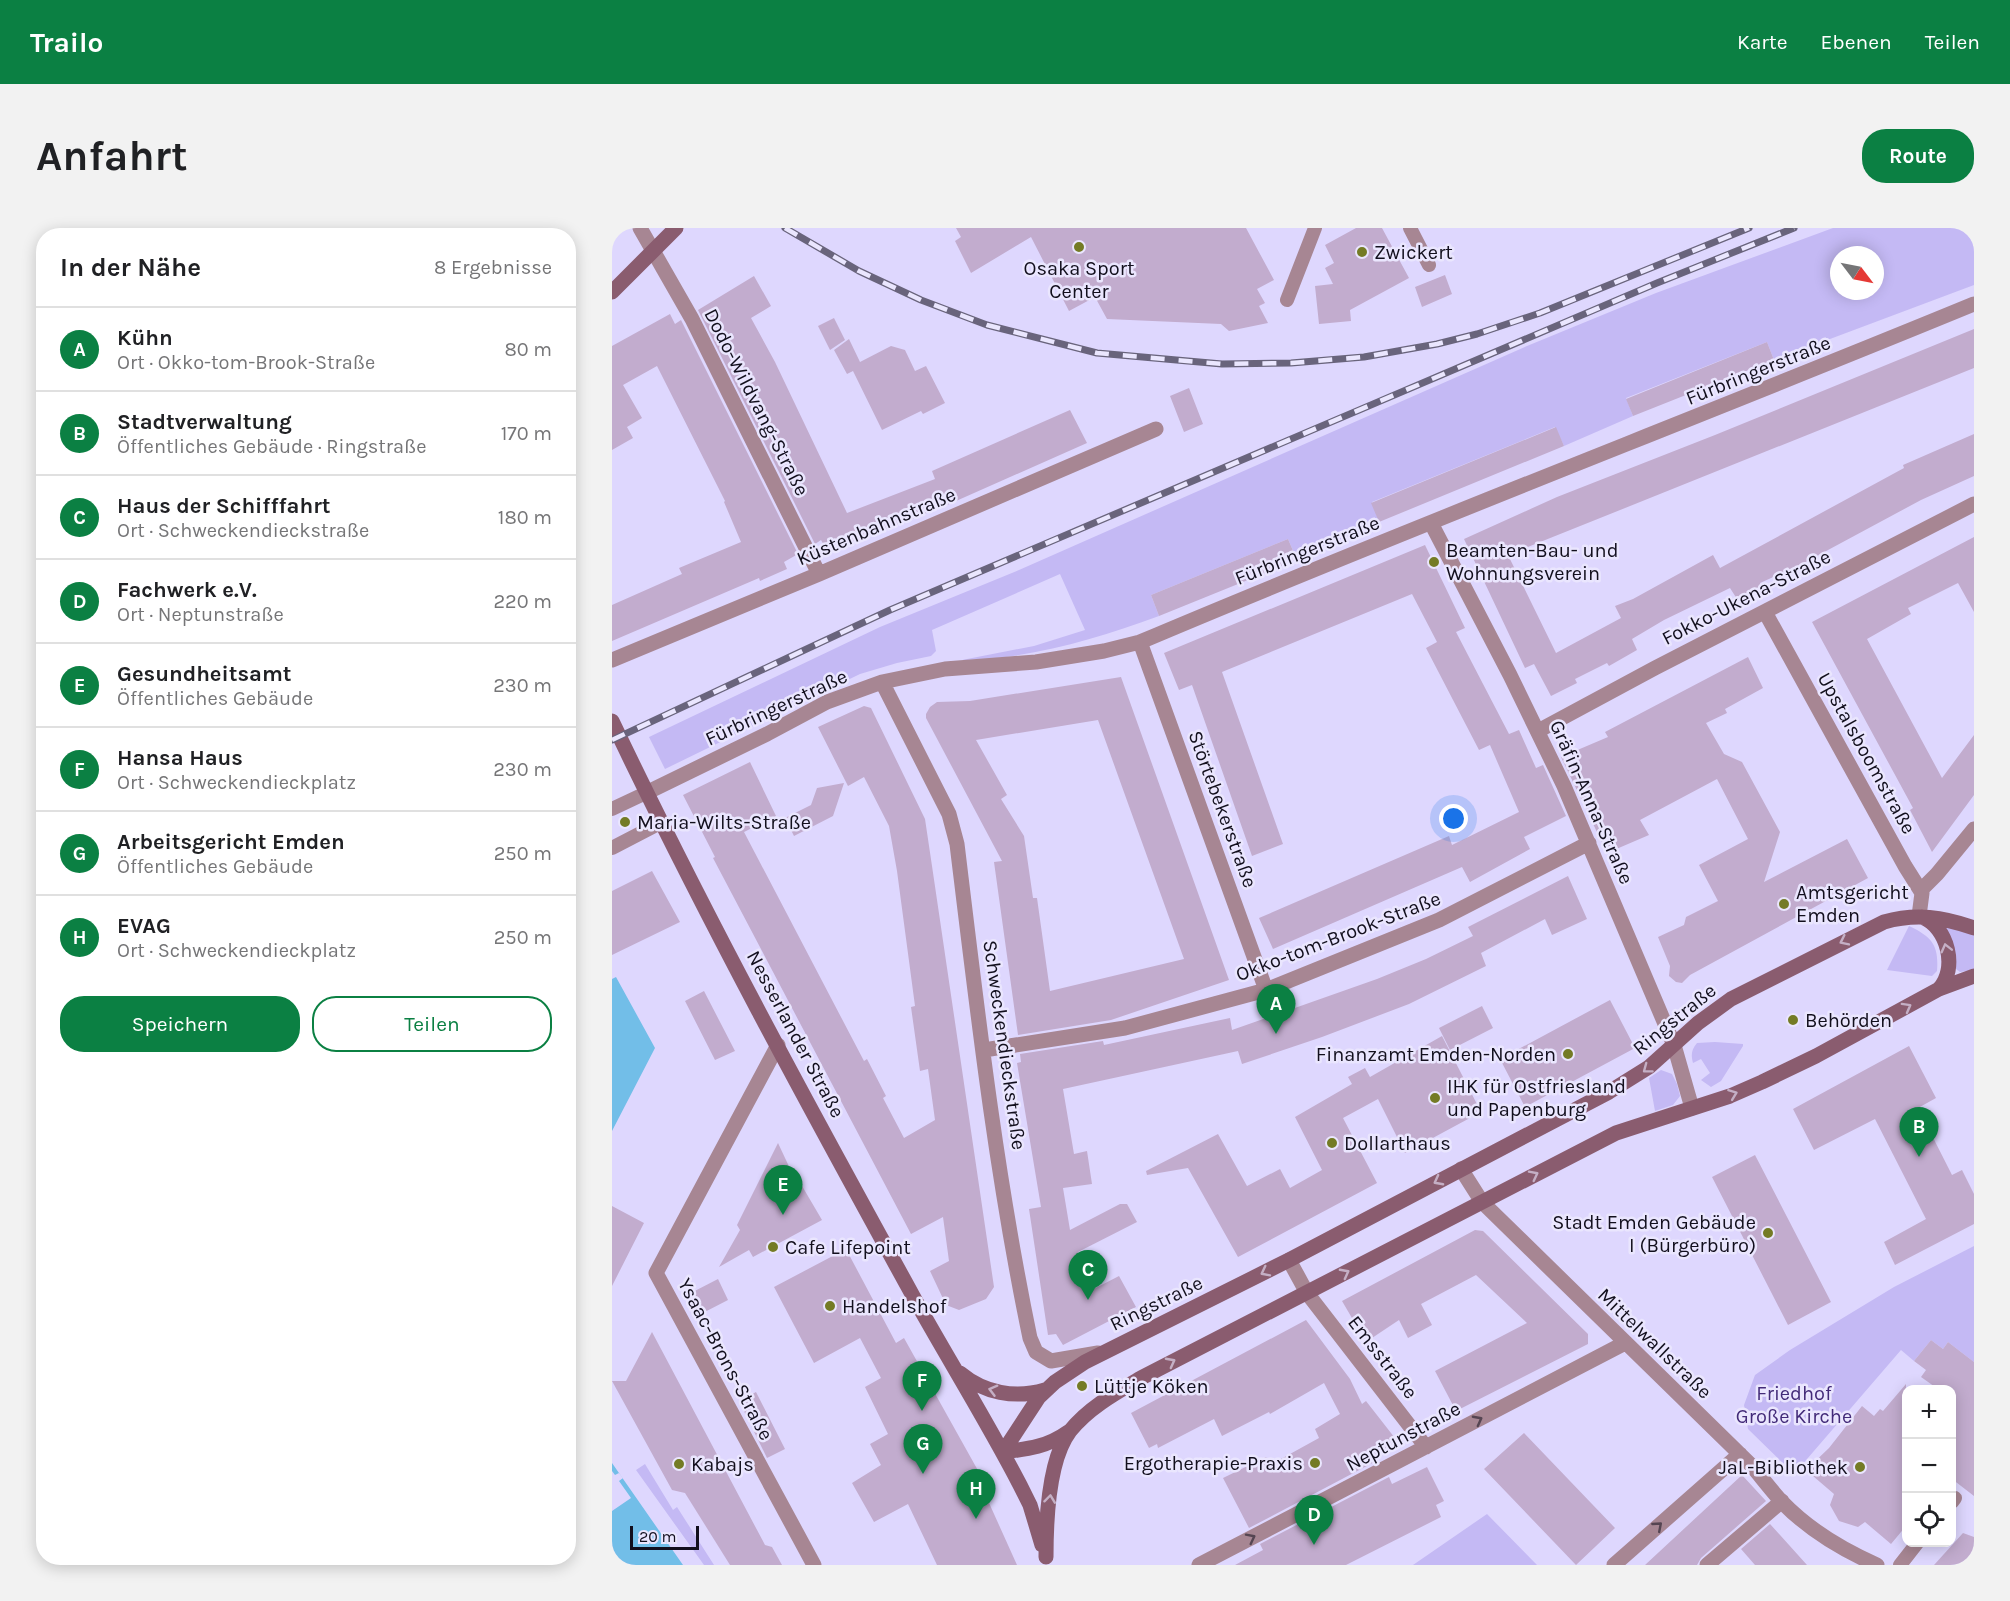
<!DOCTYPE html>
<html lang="de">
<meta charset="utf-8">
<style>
body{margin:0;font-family:Karla,sans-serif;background:#f2f2f2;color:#202124}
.controls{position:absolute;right:18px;bottom:18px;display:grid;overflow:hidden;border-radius:12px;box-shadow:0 3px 15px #0003}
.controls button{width:54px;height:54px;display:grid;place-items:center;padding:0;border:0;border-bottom:2px solid #e0e0e0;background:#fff;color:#202124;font:30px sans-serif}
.compass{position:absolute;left:1218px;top:18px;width:54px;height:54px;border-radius:50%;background:#fff;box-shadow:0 3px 15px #0003;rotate:122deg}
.scale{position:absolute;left:18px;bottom:15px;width:69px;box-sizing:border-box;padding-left:6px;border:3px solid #120f1d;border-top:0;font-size:16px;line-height:21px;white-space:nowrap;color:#120f1d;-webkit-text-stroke:4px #eae6fe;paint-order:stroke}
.you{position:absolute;left:842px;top:591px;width:21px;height:21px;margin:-15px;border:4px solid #fff;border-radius:50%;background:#1a73e8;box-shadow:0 0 0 9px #1a73e833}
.badge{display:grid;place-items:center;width:39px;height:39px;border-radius:50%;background:#0b8043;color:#fff;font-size:20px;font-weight:700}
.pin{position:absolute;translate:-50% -50px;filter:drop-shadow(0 2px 3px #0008)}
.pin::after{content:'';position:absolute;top:32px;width:21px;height:18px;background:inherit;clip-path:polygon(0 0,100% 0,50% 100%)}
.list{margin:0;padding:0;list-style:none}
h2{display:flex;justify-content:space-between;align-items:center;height:78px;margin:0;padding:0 24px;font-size:26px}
h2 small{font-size:20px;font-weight:400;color:#757577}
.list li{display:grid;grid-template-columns:39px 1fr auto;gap:18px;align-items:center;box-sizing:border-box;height:84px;padding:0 24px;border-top:2px solid #e0e0e0}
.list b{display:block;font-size:22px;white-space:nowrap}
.list p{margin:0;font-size:20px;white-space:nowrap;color:#757577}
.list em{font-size:20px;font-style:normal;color:#757577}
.actions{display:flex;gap:12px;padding:18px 24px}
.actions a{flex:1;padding:14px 0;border:2px solid #0b8043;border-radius:24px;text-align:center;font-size:21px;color:#0b8043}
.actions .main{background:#0b8043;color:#fff}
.icon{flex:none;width:33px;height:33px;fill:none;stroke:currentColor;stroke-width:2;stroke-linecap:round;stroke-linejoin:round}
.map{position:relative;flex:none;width:1362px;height:1337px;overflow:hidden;border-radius:24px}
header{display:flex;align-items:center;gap:36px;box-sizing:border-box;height:84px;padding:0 30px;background:#0b8043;color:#fff}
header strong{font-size:28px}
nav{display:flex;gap:33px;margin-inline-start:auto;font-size:21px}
.intro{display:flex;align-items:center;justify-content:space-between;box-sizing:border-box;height:144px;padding:0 36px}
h1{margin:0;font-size:42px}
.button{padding:15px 27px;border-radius:24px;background:#0b8043;color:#fff;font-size:21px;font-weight:700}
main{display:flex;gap:36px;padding:0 36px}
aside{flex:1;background:#fff;border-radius:24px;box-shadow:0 3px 15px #0003}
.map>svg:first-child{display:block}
.green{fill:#c4b9f4;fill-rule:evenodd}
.water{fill:#72bee8}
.pier{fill:#ded7fe}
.building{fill:#c2acce;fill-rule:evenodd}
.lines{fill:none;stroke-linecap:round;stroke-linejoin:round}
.lane{stroke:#a78693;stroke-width:14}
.street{stroke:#a78693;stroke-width:15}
.secondary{stroke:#8a5c6f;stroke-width:15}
.rail-casing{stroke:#69647c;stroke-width:7}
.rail{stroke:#eae6fe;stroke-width:4.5;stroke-dasharray:14;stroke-linecap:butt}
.oneway{stroke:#c4afc5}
.oneway2{stroke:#554552}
.poi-dot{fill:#747b25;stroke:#eae6fe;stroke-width:2}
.labels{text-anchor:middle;stroke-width:5;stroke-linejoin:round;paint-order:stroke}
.poi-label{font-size:20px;fill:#120f1d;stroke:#eae6fe;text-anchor:start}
.street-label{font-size:20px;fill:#120f1d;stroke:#eae6fe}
.park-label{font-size:20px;fill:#432b79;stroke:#eae6fe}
</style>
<header>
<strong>Trailo</strong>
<nav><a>Karte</a><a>Ebenen</a><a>Teilen</a></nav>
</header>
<div class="intro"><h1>Anfahrt</h1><a class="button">Route</a></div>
<main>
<aside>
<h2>In der Nähe<small>8 Ergebnisse</small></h2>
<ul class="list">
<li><span class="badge">A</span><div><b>Kühn</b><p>Ort · Okko-tom-Brook-Straße</p></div><em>80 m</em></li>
<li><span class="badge">B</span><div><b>Stadtverwaltung</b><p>Öffentliches Gebäude · Ringstraße</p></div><em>170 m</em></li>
<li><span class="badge">C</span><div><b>Haus der Schifffahrt</b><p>Ort · Schweckendieckstraße</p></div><em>180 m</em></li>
<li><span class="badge">D</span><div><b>Fachwerk e.V.</b><p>Ort · Neptunstraße</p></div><em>220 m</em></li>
<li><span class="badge">E</span><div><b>Gesundheitsamt</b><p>Öffentliches Gebäude</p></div><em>230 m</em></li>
<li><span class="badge">F</span><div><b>Hansa Haus</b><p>Ort · Schweckendieckplatz</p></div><em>230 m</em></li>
<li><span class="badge">G</span><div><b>Arbeitsgericht Emden</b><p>Öffentliches Gebäude</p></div><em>250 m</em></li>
<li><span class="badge">H</span><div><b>EVAG</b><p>Ort · Schweckendieckplatz</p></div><em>250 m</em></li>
</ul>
<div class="actions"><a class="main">Speichern</a><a>Teilen</a></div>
</aside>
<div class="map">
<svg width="1362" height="1337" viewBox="0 0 1362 1337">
<rect width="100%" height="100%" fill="#ded7fe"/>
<path class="green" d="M1221,0H1362V57L1162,132L1155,114L1014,170L1021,188L952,218L943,199L760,274L767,294L685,332L676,311L539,367L547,388C484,411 418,431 350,432L422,418L473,402L448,346L320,402L324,423L319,428L285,435L248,446L53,541L37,509L268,399L407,342L915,118L1044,65ZM1227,27H1263V63H1227Z
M1297,698C1320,709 1327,717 1325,743L1320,748L1275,742Z
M1334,698L1362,705V742L1348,744L1344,741L1332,702Z
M1103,814L1131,816V818L1109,853L1099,859L1089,852L1098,845L1089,831L1081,835C1079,827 1079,822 1085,815Z
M1049,842L1060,846L1065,856L1068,868L1061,877L1043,883L1037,850Z
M1362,1018V1134L1336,1114L1331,1121L1319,1112L1302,1133L1289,1122L1189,1238L1182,1242L1174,1238L1136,1201L1132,1177L1143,1147L1178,1122L1282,1059Z
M33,1236L61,1282L65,1279L102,1337H92L24,1242Z
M875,1286L925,1337H801Z"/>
<path class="water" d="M4,749L43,820L0,903V751Z
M0,1235L71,1337H0Z"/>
<path class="pier" d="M0,1243L3,1247L7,1245L11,1250L7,1253L19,1270L0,1283Z"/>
<path class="building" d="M344,0H634L662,52L645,61L653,75L647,78L656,95L617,103L609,96L495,91L483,69L457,83L419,9L359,45L343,13L349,9Z
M744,0H770L797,50L738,82L739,93L707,96L703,58L721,56L713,40L722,35L713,17Z
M833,47L840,66L810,79L803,59Z
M142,48L159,78L139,90L163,134L235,285L323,251L320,243L458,182L475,215L335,277L216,324L209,312L203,316L86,82Z
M58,86L63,96L69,92L186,326L172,334L175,341L148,353L147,350L0,413V377L70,346L67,340L129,314L112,274L113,273L45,138L11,157L30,190L15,199L21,210L0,222V118Z
M222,90L233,112L218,122L206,98Z
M1362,101V140L896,327L944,425L1009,390L1003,378L1021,371L1101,327L1108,340L1292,240L1291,237L1362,206V248L1309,272L1190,336L1148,355L1149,358L1125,371L1118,360L1052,392L1020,411L1025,422L997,438L995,435L963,451L965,455L939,468L922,436L913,440L852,311L945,269L1103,207Z
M237,111L248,134L279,118L293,122L303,143L314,138L333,175L311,186L309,183L270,202L241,143L235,146L222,122Z
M1155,114L1162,132L1021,188L1014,171Z
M577,160L591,196L572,204L558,168Z
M944,199L952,218L767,294L759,275Z
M1362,309V384L1346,355L1296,380L1299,386L1255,411L1330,550L1362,507V567L1320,624L1298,582L1301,580L1200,394Z
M676,311L685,332L547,388L539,367Z
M813,317L853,400L844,404L897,506L907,502L924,540L931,537L954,588L912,609L918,621L858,654L850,639L661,721L647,690L837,608L840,617L907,584L878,517L867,522L814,420L825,414L800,366L610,444L671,616L640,628L580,457L567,462L552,425Z
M1136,429L1151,460L1113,481L1115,485L1094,495L1112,526L1130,534L1168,604L1152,654L1235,611L1256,650L1078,747L1070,755L1064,754L1057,748L1058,738L1046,709L1072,697L1074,689L1106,673L1087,637L1136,611L1105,551L1028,592L1037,607L995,625L949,529L996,509L993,504Z
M509,449L617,752L499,792L406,807L382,634L390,633L314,490V486L318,479L325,474L358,473ZM486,492L572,731L438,763L425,670H421L412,608L389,571L395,567L364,512Z
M252,478L259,480L313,591L320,638L382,1059L374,1071L347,1082L334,1077L318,1043L337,1033L331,989L299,1006L101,630L103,629L71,567L138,534L164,588L132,604L252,833L255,831L274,868L271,870L292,910L323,892L316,841L308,843L299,779L303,778L285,643L277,598L252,549L236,558L206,499Z
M232,555L221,588L182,608L173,590L199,577L205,560Z
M40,643L68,694L0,727V663Z
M956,648L975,691L940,707L933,691L869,725L874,738L797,776L710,809L630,836L626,823L451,861L462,926L475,923L480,956L451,960L458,1002L508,976H515L525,994L466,1024L474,1065L507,1048L524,1079L451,1117L444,1106L436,1107L417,981L429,979L405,835L409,834L408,826L491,813L492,817L618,790L620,802L765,751L814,731L861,708L856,699Z
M92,763L123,823L103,832L73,773Z
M998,772L1023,820L913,879L888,831Z
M870,778L881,800L838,822L827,800Z
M830,808L869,884L793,925L766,871L731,890L765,955L626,1029L576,940L535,947L534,943L606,906L635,958L668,941L678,960L710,942L683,889L740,856L736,849L753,840L758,849Z
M1297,818L1324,870L1306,880L1340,947L1350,942L1362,966V996L1283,1037L1272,1014L1314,991L1263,891L1202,922L1181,881Z
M166,915L181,947L183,946L210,992L141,1029L137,1022L107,1039L128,1002L125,997Z
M1143,927L1219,1074L1176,1097L1100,949Z
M0,978L32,995L0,1058Z
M863,1002L871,1003L976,1106V1116L844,1183L823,1143L915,1095L864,1047L809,1076L820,1097L796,1110L787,1092L754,1114L730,1073Z
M234,1021L284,1115L292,1110L378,1264L373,1266L405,1337H325L296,1276L262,1294L240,1255L269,1237L258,1216L276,1206L253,1159L269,1150L248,1110L202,1135L162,1059Z
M106,1051L116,1072L83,1089L73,1068Z
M694,1092L738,1151L750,1176L754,1173L786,1214L765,1225L768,1231L637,1300L611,1250L654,1229L658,1237L707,1210L703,1201L728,1186L712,1155L658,1186L657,1184L610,1208L602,1191L546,1220L545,1216L537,1220L519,1185Z
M40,1104L153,1317L160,1319L170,1337H118L73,1265L60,1262L0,1153H14Z
M1319,1112L1331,1121L1336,1114L1362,1134V1268L1340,1251V1161H1326L1309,1149L1314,1142L1302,1133Z
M1294,1156V1298L1279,1316L1253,1294L1246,1299L1227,1293L1218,1277L1222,1266L1194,1242L1217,1220L1250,1178L1262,1188L1268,1181L1271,1183Z
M144,1164L173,1221L155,1230L127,1173Z
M912,1205L1003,1300L964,1337L872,1241Z
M815,1239L832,1273L824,1277L829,1289L734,1337H623L651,1322L648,1316L777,1249L780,1256Z
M1130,1247L1154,1273L1089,1330L1085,1337H1033Z
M1158,1296L1195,1337H1143L1129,1321Z
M1351,1305L1362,1309V1337H1322Z"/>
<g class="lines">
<path class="lane" d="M798,0L817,37
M675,72L703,0
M0,581L36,564
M0,620L50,594
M1340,1274L1343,1270
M1288,1337L1306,1314"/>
<path class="street" d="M28,0L80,91L207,346
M819,295L898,447L952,558L1062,817L1080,880
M1153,384L1293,638L1310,665L1307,688
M528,414L654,762
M0,432L207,346L544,201
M270,454L337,586L345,616C365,781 384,947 418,1110L424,1124L439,1133L486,1125
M926,503L1043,440L1362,276
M36,564L155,506L215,474L270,454L333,441L424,434L492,423L528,414C804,297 1085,190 1362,76
M1309,662L1325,646L1362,601
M166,817L44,1045L202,1337
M372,822L513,800L654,762L827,692L977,615
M849,941L870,974L1140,1238C1150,1250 1160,1263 1170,1274C1196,1301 1231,1322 1265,1337
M677,1032L695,1065L814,1219
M587,1337L1013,1115
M1002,1337L1128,1226
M1095,1337L1170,1273"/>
<path class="secondary" d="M0,64L64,0
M0,493C93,688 197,879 301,1068C336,1131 375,1193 408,1257L418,1277L430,1317
M1310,689C1336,699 1346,741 1327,761
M348,1145C372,1165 403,1171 433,1162
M391,1224L427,1169L443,1154L473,1134L677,1032L997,864L1037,839L1086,795L1119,771L1272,694C1304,685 1331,689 1362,700
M391,1224C416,1221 435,1219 456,1204
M434,1329C434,1293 436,1232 458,1203C476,1180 505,1164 529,1150L1004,905L1118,868L1150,854L1204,828L1327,761L1362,748"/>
<g class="rail-casing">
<path id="rail" d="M173,0L247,43L309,72L375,97L485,125L610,136L679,135L752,129L825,116L865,106L928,85L1137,0
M0,512L278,382L1045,55L1182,0"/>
</g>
<use href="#rail" class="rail"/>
</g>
<defs><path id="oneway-chevron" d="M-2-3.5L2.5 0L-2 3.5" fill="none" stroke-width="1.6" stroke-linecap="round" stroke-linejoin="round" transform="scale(1.5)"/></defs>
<g class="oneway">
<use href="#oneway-chevron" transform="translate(1232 713) rotate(154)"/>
<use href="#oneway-chevron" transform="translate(1334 720) rotate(-104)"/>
<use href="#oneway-chevron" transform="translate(1295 779) rotate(-29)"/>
<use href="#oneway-chevron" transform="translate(1035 841) rotate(143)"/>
<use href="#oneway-chevron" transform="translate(1121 866) rotate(-21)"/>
<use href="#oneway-chevron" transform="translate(922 947) rotate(-27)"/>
<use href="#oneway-chevron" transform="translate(826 953) rotate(152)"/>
<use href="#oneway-chevron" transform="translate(653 1044) rotate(153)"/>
<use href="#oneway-chevron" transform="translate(733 1045) rotate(-28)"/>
<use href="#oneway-chevron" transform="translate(559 1134) rotate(-28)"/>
<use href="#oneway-chevron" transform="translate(381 1162) rotate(-165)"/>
<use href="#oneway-chevron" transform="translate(438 1271) rotate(-83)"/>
</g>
<g class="oneway2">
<use href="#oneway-chevron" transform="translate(866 1192) rotate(-28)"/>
<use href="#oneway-chevron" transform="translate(1046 1298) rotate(-41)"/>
<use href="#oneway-chevron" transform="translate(639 1310) rotate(-27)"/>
</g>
<g class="poi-dot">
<circle cx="467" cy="19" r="6"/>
<circle cx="750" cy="24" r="6"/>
<circle cx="822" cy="334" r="6"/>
<circle cx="13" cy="594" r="6"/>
<circle cx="1172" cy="676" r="6"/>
<circle cx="1181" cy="792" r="6"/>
<circle cx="956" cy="826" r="6"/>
<circle cx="823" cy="870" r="6"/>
<circle cx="720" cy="915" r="6"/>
<circle cx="1156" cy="1005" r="6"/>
<circle cx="161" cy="1019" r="6"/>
<circle cx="218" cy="1078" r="6"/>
<circle cx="470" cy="1158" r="6"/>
<circle cx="703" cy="1235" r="6"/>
<circle cx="67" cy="1236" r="6"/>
<circle cx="1248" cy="1239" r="6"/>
</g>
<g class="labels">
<g class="poi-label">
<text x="762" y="31">Zwickert</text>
<text x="467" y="47" text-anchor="middle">Osaka Sport<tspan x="467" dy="23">Center</tspan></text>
<text x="834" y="329">Beamten-Bau- und<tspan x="834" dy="23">Wohnungsverein</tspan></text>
<text x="25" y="601">Maria-Wilts-Straße</text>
<text x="1184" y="671">Amtsgericht<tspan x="1184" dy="23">Emden</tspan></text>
<text x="1193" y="799">Behörden</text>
<text x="944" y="833" text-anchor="end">Finanzamt Emden-Norden</text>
<text x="835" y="865">IHK für Ostfriesland<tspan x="835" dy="23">und Papenburg</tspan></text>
<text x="732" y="922">Dollarthaus</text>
<text x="1144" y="1001" text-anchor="end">Stadt Emden Gebäude<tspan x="1144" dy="23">I (Bürgerbüro)</tspan></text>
<text x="173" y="1026">Cafe Lifepoint</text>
<text x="230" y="1085">Handelshof</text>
<text x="482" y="1165">Lüttje Köken</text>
<text x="691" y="1242" text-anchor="end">Ergotherapie-Praxis</text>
<text x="79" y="1243">Kabajs</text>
<text x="1236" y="1246" text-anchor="end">JaL-Bibliothek</text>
</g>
<g class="street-label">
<text transform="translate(1146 142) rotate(-22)" y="7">Fürbringerstraße</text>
<text transform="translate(145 174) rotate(63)" y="7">Dodo-Wildvang-Straße</text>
<text transform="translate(264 298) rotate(-23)" y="7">Küstenbahnstraße</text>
<text transform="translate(695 322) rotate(-22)" y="7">Fürbringerstraße</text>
<text transform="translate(1134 369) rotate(-27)" y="7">Fokko-Ukena-Straße</text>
<text transform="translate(164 479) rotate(-25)" y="7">Fürbringerstraße</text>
<text transform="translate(1255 525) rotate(61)" y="7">Upstalsboomstraße</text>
<text transform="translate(980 574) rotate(66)" y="7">Gräfin-Anna-Straße</text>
<text transform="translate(611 581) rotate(70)" y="7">Störtebekerstraße</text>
<text transform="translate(726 708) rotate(-21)" y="7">Okko-tom-Brook-Straße</text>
<text transform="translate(1062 791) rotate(-39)" y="7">Ringstraße</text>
<text transform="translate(184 806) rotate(62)" y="7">Nesserlander Straße</text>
<text transform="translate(393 817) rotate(82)" y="7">Schweckendieckstraße</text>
<text transform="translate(544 1075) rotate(-26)" y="7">Ringstraße</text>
<text transform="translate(1043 1115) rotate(44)" y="7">Mittelwallstraße</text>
<text transform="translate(771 1129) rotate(52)" y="7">Emsstraße</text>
<text transform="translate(114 1131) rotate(62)" y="7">Ysaac-Brons-Straße</text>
<text transform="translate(791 1208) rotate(-28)" y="7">Neptunstraße</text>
</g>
<g class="park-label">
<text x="1182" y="1172">Friedhof<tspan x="1182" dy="23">Große Kirche</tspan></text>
</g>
</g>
</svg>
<div class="controls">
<button>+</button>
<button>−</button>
<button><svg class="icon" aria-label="locate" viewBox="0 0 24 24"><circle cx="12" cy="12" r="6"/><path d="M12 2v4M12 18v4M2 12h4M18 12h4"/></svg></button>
</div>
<svg class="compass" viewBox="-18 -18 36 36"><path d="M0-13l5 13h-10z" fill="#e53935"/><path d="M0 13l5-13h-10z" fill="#757577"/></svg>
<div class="scale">20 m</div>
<div class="you"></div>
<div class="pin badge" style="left:664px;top:806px">A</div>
<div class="pin badge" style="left:1307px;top:929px">B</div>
<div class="pin badge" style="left:476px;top:1072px">C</div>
<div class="pin badge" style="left:702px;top:1317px">D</div>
<div class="pin badge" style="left:171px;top:987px">E</div>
<div class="pin badge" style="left:310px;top:1183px">F</div>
<div class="pin badge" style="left:311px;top:1246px">G</div>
<div class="pin badge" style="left:364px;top:1291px">H</div>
</div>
</main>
